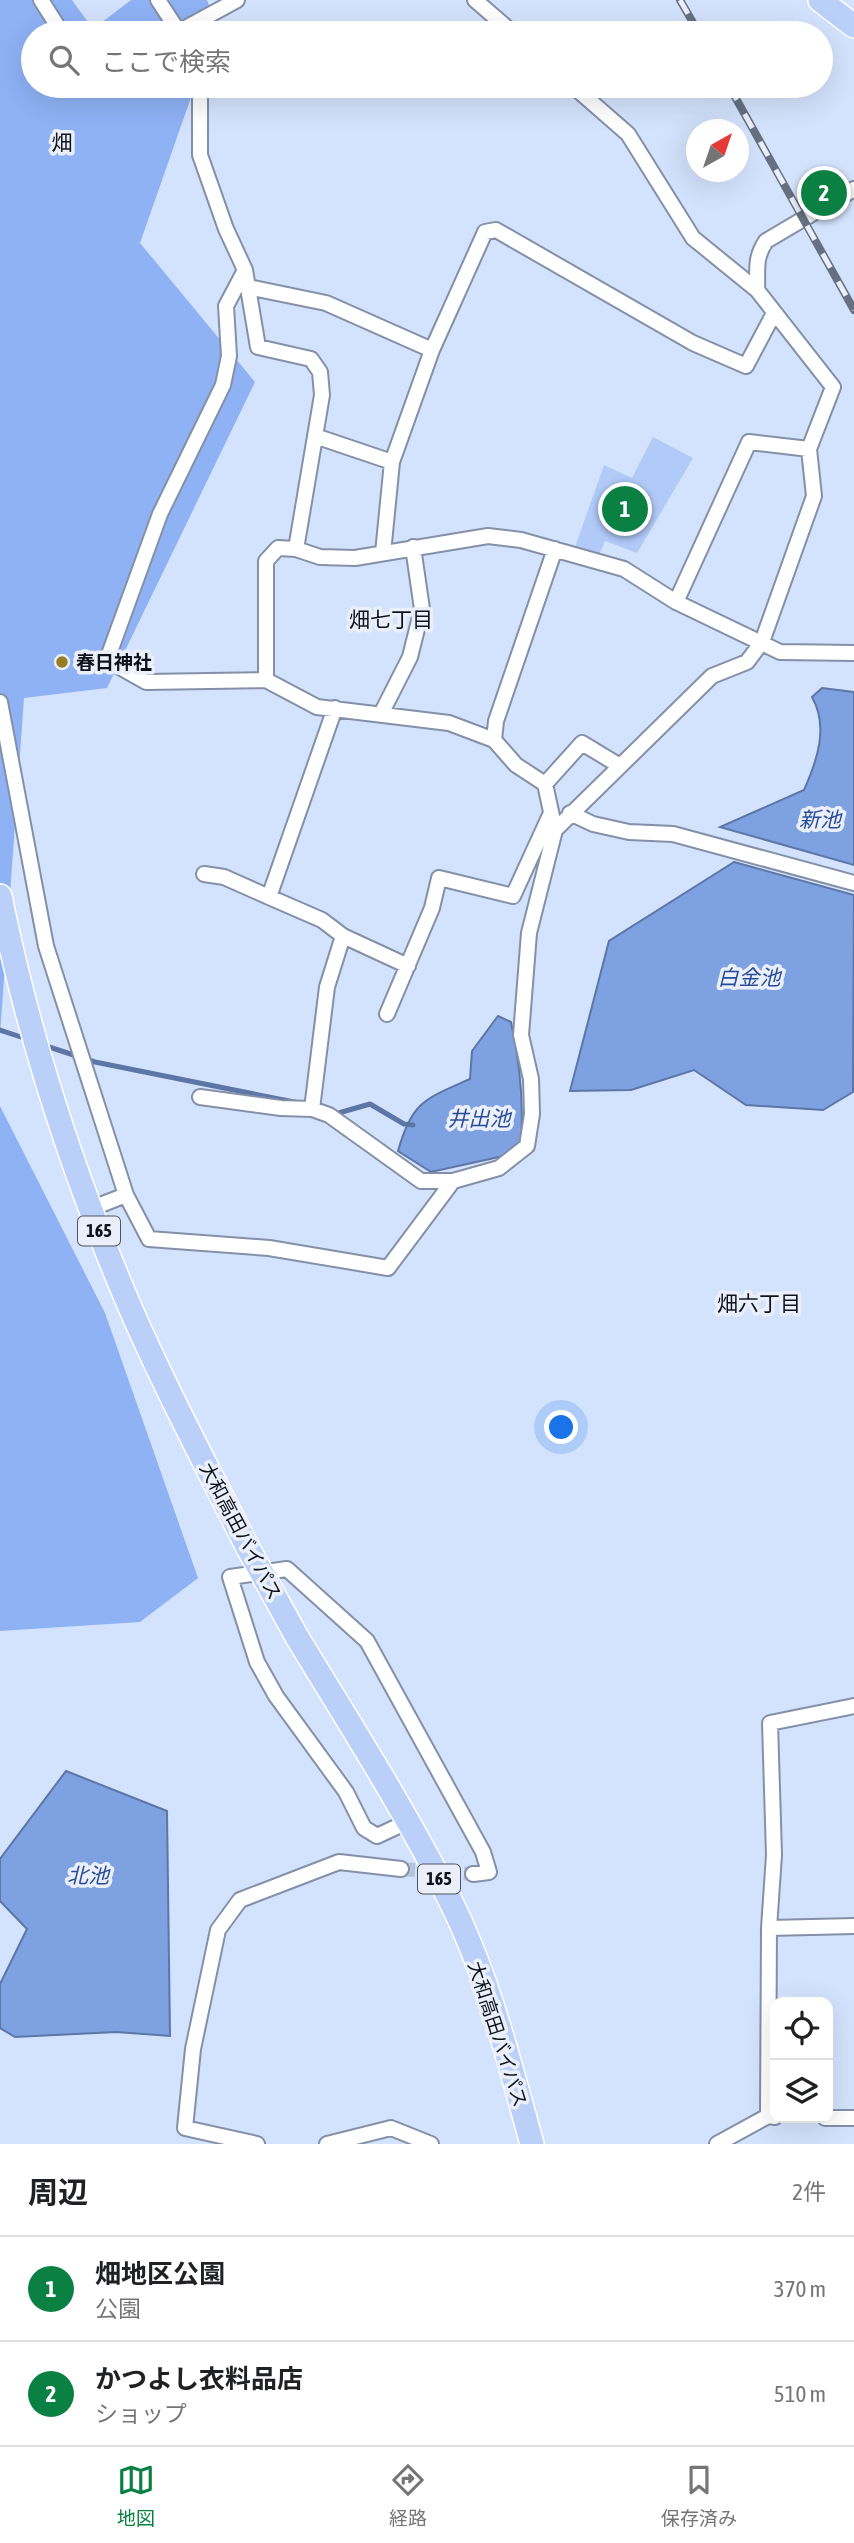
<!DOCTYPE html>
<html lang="ja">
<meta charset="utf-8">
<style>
body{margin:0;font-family:"Asap Condensed","Noto Sans JP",sans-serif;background:#f6f6f6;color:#202124}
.controls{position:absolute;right:21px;bottom:21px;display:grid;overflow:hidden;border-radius:14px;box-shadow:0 7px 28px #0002}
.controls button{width:63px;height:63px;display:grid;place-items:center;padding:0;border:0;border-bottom:2px solid #e0e0e0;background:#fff;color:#202124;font:35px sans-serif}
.compass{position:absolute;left:686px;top:119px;width:63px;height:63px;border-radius:50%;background:#fff;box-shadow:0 7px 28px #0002;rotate:40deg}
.you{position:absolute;left:562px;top:1428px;width:24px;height:24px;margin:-18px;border:5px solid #fff;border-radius:50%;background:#1a73e8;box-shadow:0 0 0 10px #1a73e833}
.badge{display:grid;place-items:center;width:46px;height:46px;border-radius:50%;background:#0b8043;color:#fff;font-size:23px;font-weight:700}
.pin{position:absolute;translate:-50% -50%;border:4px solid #fff;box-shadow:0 2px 7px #0006}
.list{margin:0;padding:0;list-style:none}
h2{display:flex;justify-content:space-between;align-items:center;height:91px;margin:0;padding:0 28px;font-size:30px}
h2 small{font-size:23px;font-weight:400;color:#757577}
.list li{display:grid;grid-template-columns:46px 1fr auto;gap:21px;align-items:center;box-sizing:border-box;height:105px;padding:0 28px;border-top:2px solid #e0e0e0}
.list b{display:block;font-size:26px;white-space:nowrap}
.list p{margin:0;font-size:23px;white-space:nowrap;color:#757577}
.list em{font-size:23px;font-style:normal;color:#757577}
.icon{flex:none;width:38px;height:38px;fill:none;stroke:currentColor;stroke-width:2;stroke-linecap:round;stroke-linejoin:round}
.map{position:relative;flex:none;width:854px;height:2144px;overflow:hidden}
.search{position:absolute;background:#fff;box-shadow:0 7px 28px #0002;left:21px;right:21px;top:21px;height:77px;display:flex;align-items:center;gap:18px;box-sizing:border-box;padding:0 24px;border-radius:38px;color:#757577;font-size:26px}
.sheet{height:301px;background:#fff}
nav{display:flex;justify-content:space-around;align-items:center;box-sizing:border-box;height:98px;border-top:2px solid #e0e0e0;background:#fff;font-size:19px;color:#757577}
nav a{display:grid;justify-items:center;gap:4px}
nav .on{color:#0b8043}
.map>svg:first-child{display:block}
.green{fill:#b1caf8}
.forest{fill:#8fb2f5}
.water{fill:#7ea1e2;stroke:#5c76a6;stroke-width:2}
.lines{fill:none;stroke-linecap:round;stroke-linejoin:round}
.stream{stroke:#5c76a6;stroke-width:5}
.minor-tunnel{stroke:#b6c4db;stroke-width:14;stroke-dasharray:14 7;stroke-linecap:butt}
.minor-casing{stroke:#8390a8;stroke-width:18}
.trunk-casing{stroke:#fff;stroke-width:26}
.minor{stroke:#fff;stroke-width:14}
.trunk{stroke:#bad0f8;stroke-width:23}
.rail-casing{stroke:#667081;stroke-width:8}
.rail{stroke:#eaeffa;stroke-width:5;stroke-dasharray:16;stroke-linecap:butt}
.trunk-bridge-casing{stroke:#fff;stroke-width:26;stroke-linecap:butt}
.trunk-bridge{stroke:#bad0f8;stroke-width:23}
.poi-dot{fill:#977c24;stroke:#eaeffa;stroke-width:2.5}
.labels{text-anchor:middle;stroke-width:7;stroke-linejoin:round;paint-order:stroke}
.shield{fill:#eaeffa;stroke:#4f545e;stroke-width:2}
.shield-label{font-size:18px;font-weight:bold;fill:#0d121b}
.poi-label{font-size:19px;font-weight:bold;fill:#0d121b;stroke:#eaeffa;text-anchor:start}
.street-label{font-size:19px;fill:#0d121b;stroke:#eaeffa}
.neighbourhood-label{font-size:21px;fill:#0d121b;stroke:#eaeffa}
.water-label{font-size:21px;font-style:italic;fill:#274d9a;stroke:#eaeffa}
</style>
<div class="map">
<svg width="854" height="2144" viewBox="0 0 854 2144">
<rect width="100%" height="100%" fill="#d4e3fd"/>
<path class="green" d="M653,437L693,458L637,553L605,541L599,555L575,547L604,465L632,478Z"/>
<path class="forest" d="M0,0H72L93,29L131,0H207L216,25L213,33H33V86H195L140,243L255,382L107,688L24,698L0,1035Z
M0,1106L105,1313L198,1578L140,1622L0,1631Z"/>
<path class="water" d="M822,688L854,692V865L720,827L804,790C817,761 829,727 812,697Z
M734,862L854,895L853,1092L823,1110L746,1105L694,1070L631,1090L570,1091L609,941Z
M498,1016L511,1022C520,1063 524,1100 521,1142L508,1155L431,1172L398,1151C412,1101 425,1099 470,1079L472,1051Z
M66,1771L167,1811L170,2036L116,2032L15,2037L0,2028V1984L27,1929L0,1901V1859Z"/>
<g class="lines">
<path class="stream" d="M0,1030L27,1039
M43,1045L95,1062L299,1103
M335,1114L370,1104L404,1124L413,1125"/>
<path class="minor-tunnel" d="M401,1869L473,1874"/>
<g class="minor-casing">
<path id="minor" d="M41,0L62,33
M158,0L175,26L183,33
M475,0L513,33
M182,30L237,0
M155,33L175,26
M245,270L258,347L311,359L320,372L322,395L296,549
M248,287L326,303L432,350
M757,290C758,270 754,259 766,241L854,189
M315,436L392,462
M383,553L392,462L432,350L485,232L496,230L693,343L746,366L774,313
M676,602L749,442L809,449
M266,680V561L278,548L296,549L320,557L355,558L488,536L521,540L624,569L676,602L780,652L854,653
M0,702L46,946L126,1195L149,1239L269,1248L388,1268L453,1181L499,1168L527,1146L532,1114L531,1079L521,1035L529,933L555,830L545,784L516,765L494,740L449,723L317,707L266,680L146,682L107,660L160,514L223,385L229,356L226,306L245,270L226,229L200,155V86
M335,708L269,897L322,920L343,936L408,966
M381,714L410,657L422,609L413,547
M494,740L496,721L555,549
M545,784L582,743L620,766
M570,813L593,824L629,832L673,834L854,883
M555,830L712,676L747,662L762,642L814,496L809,449L833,387L757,290L693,238L628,134L573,86
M204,874L224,877L269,897
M387,1014L432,908L439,878L513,896L551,813
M200,1097L281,1108L312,1109L329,1115L421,1181H453
M312,1109L327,987L343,936
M90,1209L126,1195
M407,1822L377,1836L364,1828L346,1792L276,1696L257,1662L230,1577L287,1569L367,1641L483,1852L489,1872L473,1874
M769,1928L854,1926
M768,2116L769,1928L774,1855L770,1723L854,1706
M825,2118H854
M257,2144L185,2128L193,2049L218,1930L240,1900L339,1862L401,1869
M327,2144L391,2128L431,2144
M717,2144L768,2116L775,2117"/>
</g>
<g class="trunk-casing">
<path id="trunk" d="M820,0L854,26
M0,896C28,1035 73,1174 129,1305C165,1388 207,1467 248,1548
M297,1637C349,1723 404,1808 449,1898C488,1975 509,2061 532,2144"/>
</g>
<use href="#minor" class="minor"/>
<use href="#trunk" class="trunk"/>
<g class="rail-casing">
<path id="rail" d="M680,0L699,33
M729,86L854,310"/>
</g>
<use href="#rail" class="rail"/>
<g class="trunk-bridge-casing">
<path id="trunk-bridge" d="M248,1548L297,1637"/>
</g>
<use href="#trunk-bridge" class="trunk-bridge"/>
</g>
<circle class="poi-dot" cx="62" cy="662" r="7"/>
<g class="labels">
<g class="shield">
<rect x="78" y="1216.5" width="42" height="29" rx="5"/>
<rect x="418" y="1864.5" width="42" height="29" rx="5"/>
</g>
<g class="shield-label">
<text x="99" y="1237">165</text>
<text x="439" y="1885">165</text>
</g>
<g class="poi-label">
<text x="76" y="669">春日神社</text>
</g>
<g class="street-label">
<text transform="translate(241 1531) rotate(62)" y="7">大和高田バイパス</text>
<text transform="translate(498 2034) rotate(72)" y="7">大和高田バイパス</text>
</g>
<g class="neighbourhood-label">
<text x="62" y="150">畑</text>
<text x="391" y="627">畑七丁目</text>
<text x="759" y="1311">畑六丁目</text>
</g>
<g class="water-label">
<text x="820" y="827">新池</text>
<text x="749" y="985">白金池</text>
<text x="479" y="1126">井出池</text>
<text x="88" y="1883">北池</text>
</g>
</g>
</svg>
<div class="controls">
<button><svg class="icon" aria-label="locate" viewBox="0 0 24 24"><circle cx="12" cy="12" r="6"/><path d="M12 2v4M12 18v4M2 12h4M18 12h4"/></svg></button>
<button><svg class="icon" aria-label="layers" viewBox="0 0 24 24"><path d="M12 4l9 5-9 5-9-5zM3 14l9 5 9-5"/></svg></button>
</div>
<svg class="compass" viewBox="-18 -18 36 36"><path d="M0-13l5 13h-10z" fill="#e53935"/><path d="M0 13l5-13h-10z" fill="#757577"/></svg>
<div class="you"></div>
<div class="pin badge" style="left:625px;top:509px">1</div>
<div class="pin badge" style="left:824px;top:193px">2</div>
<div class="search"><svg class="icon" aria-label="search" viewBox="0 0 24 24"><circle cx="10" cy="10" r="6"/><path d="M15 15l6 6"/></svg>ここで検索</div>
</div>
<section class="sheet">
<h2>周辺<small>2件</small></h2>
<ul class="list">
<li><span class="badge">1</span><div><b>畑地区公園</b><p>公園</p></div><em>370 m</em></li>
<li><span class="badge">2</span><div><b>かつよし衣料品店</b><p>ショップ</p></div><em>510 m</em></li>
</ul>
</section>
<nav>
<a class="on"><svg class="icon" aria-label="map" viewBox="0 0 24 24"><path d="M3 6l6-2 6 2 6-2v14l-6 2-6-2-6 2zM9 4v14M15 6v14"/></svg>地図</a>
<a><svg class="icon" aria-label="directions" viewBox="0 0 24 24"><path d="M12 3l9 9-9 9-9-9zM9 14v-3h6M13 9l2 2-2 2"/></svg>経路</a>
<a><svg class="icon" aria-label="saved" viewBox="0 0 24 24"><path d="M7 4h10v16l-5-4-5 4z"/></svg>保存済み</a>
</nav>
